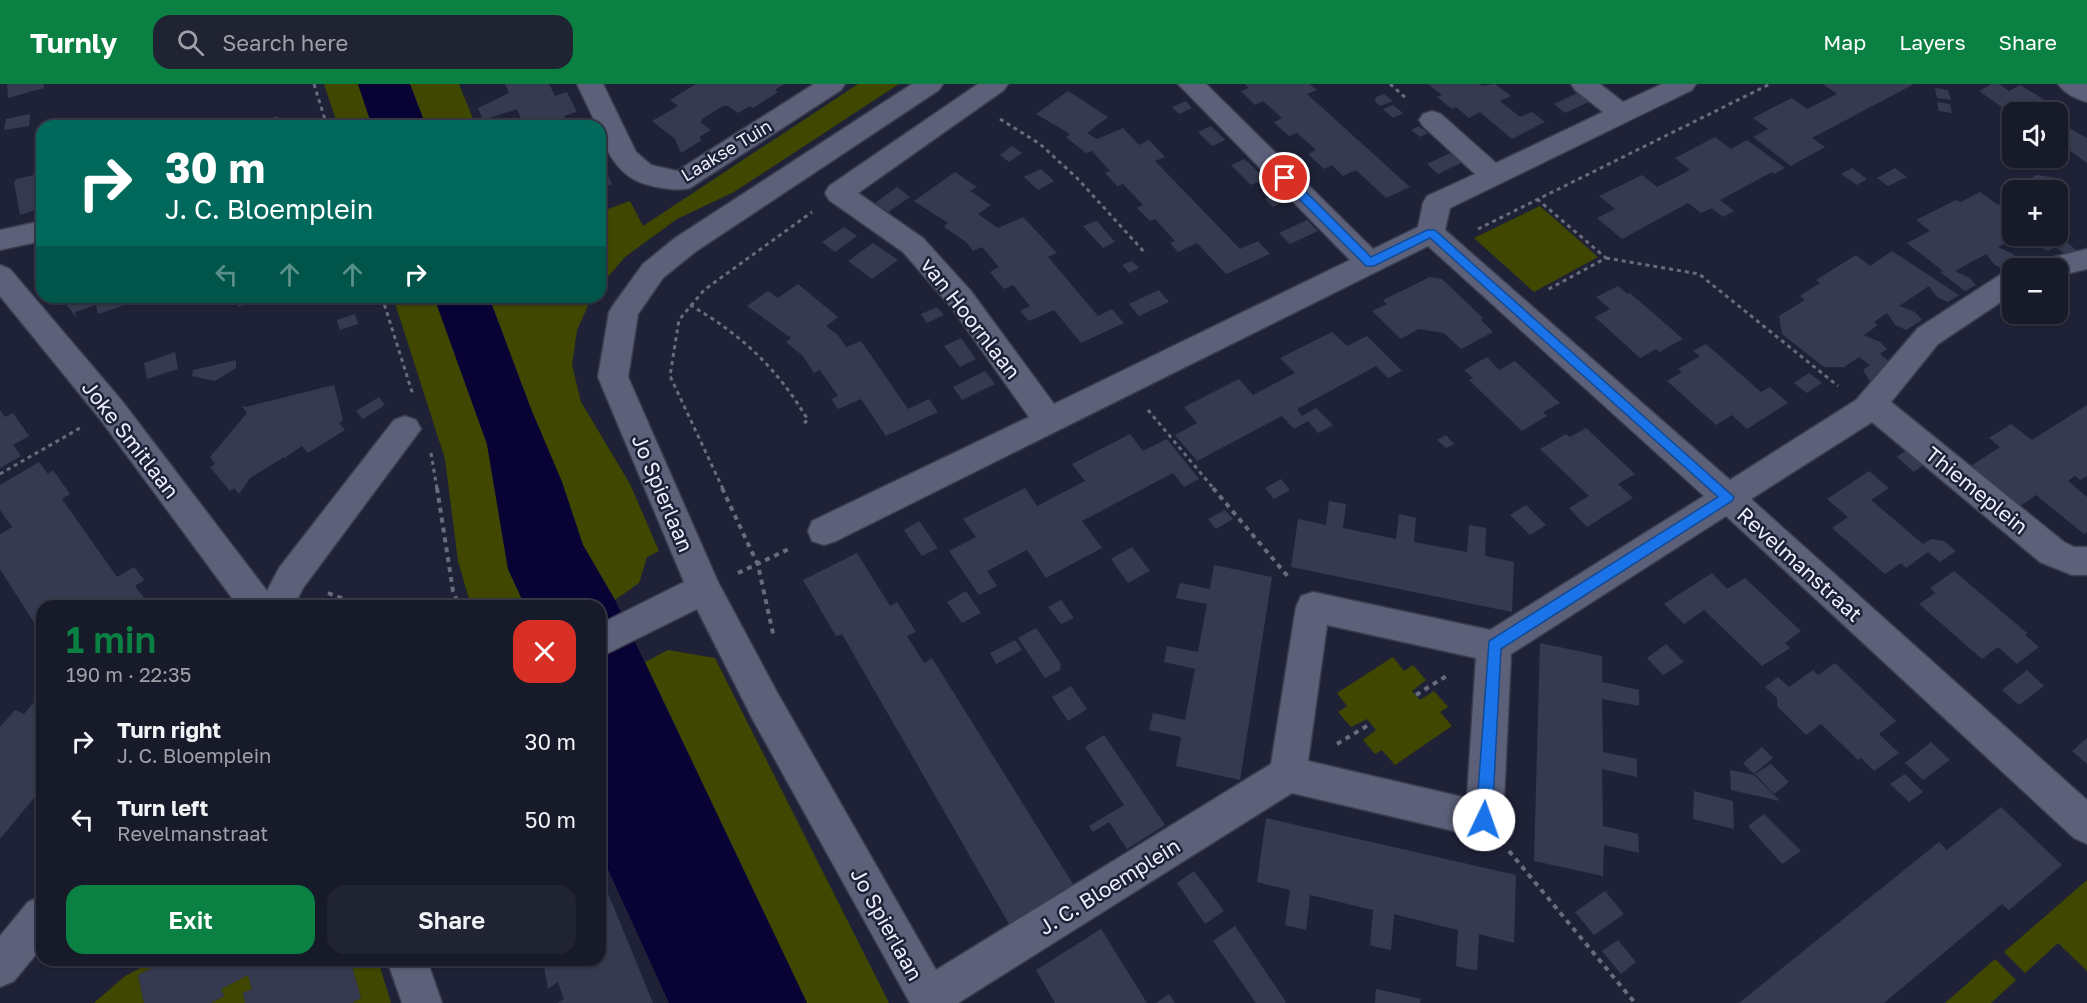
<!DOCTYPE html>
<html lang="en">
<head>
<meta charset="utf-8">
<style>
	body { margin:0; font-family:"Golos Text",sans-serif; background:#202331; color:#f1f3f6; height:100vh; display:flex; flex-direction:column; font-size:22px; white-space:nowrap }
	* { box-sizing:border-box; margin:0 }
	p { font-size:20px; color:#9ea1a8 }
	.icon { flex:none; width:33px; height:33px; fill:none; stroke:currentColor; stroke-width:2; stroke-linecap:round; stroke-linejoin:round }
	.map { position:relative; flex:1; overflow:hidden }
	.details { position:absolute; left:36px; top:516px; width:570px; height:366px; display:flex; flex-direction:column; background:#171a29; border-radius:18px; box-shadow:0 2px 4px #0004,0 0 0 2px #363846 }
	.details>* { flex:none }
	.top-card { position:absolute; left:36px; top:36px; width:570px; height:183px; border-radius:18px; box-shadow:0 2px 4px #0004,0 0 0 2px #363846; background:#00695c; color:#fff; overflow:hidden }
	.tools { position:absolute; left:2002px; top:18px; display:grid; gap:12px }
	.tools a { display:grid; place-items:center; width:66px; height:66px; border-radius:12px; background:#171a29; box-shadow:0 2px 4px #0004,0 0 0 2px #363846; font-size:30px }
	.pin { position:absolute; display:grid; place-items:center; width:51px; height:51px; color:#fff; margin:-26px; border:3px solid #fff; border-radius:50%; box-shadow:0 2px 6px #0007 }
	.me { position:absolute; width:66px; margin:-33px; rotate:3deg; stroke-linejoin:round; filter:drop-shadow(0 0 4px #0008) }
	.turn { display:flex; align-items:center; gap:21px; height:126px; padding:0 30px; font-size:27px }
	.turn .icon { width:78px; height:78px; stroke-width:2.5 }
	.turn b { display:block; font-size:42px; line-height:51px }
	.lanes { display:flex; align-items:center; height:57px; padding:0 30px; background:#0003; justify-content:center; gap:30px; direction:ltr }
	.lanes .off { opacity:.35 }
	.round { display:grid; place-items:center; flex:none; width:63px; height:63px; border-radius:18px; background:#202331 }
	.headline { display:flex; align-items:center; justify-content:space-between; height:102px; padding:0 30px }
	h1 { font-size:36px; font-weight:600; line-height:45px; color:#0b8043 }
	.action { display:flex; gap:12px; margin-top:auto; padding:12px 30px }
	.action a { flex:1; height:69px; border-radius:18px; background:#0b8043; color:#fff; font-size:24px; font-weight:600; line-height:69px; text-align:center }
	.action a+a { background:#202331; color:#f1f3f6 }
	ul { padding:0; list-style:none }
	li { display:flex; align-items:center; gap:18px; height:78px; padding:0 30px }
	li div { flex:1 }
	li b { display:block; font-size:22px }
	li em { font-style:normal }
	header { display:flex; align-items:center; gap:36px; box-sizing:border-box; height:84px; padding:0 30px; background:#0b8043; color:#fff }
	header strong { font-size:28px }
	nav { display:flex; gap:33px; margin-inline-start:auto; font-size:21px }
	.search { width:420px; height:54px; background:#202331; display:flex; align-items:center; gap:15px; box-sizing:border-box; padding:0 21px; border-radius:18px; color:#9ea1a8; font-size:22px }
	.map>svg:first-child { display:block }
	.green { fill:#404700 }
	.water { fill:#090335 }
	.building { fill:#363a50 }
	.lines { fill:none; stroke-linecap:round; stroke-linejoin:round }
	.minor-casing { stroke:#3b3d4f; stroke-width:3 }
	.path-far1 { stroke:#696c7f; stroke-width:3; stroke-dasharray:4 4; stroke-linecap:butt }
	.path { stroke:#696c7f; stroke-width:4; stroke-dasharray:5 5; stroke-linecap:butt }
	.minor { fill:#5c6079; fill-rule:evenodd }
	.route { fill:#1a73e8; stroke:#114b97; stroke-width:1.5 }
	.labels { text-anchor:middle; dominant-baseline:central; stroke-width:5; stroke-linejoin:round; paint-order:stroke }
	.far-street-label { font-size:18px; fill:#eceffd; stroke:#1f2237 }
	.street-label { font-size:21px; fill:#eceffd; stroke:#1f2237 }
</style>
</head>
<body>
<header>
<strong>Turnly</strong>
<div class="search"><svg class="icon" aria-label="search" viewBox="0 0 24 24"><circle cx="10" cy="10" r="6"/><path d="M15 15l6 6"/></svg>Search here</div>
<nav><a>Map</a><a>Layers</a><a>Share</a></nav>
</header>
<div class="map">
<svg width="2087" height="919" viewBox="0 0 2087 919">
	<rect width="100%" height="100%" fill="#1f2237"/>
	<g class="green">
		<polygon points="324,0 358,0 372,42 338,42"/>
		<polygon points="410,0 459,0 476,42 426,42"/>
		<polygon points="858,0 899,0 734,108 677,135 625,173 600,202 600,128 630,117 643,142"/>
		<polygon points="1540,122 1598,173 1534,208 1474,154"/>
		<polygon points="393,213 434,213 487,360 508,485 525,522 471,522 458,477 445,375"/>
		<polygon points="489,213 592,213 577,246 572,281 581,318 630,400 659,467 647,473 639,499 615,516 583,461 562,398 531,325"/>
		<polygon points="668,566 715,574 889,919 807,919 645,578"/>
		<polygon points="1393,573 1404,587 1413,581 1426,596 1412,607 1420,616 1434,607 1448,623 1440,628 1452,642 1395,681 1382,666 1375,670 1363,656 1376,646 1367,635 1351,643 1338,628 1347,622 1337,609"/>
		<polygon points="2087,796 2087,887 2058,859 2025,889 2004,868"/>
		<polygon points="1995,875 2016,896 1991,919 1945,919"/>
		<polygon points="156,876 168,876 138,891 144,919 94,919 125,892"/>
		<polygon points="350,876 378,876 391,919 352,919 361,914"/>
		<polygon points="248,891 252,905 243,909 245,919 211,919 224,912 221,905"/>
	</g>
	<g class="water">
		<polygon points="358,0 410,0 426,42 372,42"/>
		<polygon points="434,213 489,213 531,325 562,398 583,461 615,516 807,919 669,919 600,768 600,522 525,522 508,485 487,360"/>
	</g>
	<g class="building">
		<polygon points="7,0 43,0 44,4 8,14"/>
		<polygon points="505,0 549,0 555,12 567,8 577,28 564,32 569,42 524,42 517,25 483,36 478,24 509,9"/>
		<polygon points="696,0 784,0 775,6 778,8 753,24 750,22 738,29 728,22 723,22 702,35 701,39 711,46 699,53 702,56 681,69 675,55 652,37 678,22 670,16"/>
		<polygon points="1245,0 1309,0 1317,6 1307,10 1410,103 1386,114 1356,86 1343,92 1332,81 1324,85 1308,70 1316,66 1297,49 1289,52 1281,45 1274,38 1282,34 1263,17 1255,21 1241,7 1249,4"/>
		<polygon points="1428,0 1479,0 1482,2 1495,0 1511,12 1500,17 1520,33 1532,28 1545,38 1512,55 1480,28 1469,34 1456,23 1452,25 1437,13 1442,11"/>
		<polygon points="1823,0 1914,0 1812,54 1825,63 1791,82 1753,53 1768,45 1753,34 1772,24 1792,14 1807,25 1837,10"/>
		<polygon points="1992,0 1999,0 2009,7 2020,1 2069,31 2058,37 2058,28 2013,28 2013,31 1979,7"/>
		<polygon points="1935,4 1948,6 1951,16 1937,14"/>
		<polygon points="1068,7 1108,33 1087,49 1097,55 1123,44 1139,61 1149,56 1165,73 1155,77 1240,165 1258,157 1270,170 1226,190 1197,159 1178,168 1170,159 1175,157 1155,135 1150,137 1137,124 1143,121 1123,100 1117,102 1105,89 1110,87 1092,67 1086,69 1066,53 1070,50 1036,30"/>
		<polygon points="1577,9 1589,18 1565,29 1554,20"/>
		<polygon points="1384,10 1393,17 1380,22 1375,17 1376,13"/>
		<polygon points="1186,17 1192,24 1179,30 1172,23"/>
		<polygon points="1937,18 1950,20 1952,29 1939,27"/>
		<polygon points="1393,21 1403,29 1393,34 1383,25"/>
		<polygon points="30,30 29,42 4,46 6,35"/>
		<polygon points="278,32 280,42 246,42 246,41"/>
		<polygon points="2058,38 2087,54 2087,79 2058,58"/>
		<polygon points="1211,42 1225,56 1212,62 1198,48"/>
		<polygon points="1419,42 1428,49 1420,53 1411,46"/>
		<polygon points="1715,53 1731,65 1747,56 1785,84 1774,90 1772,88 1720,116 1734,127 1723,133 1712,124 1701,129 1688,119 1622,155 1597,134 1615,125 1599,112 1642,91 1657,103 1690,86 1675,74"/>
		<polygon points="1012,62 1022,69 1009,78 1000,71"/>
		<polygon points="1452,68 1463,78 1438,90 1427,80"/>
		<polygon points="1244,75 1252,82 1265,95 1251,101 1231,81"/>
		<polygon points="600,76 612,100 600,104"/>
		<polygon points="1852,84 1867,95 1857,101 1841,90"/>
		<polygon points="1895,84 1907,93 1888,102 1877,94"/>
		<polygon points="1041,85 1054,97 1038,106 1024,93"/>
		<polygon points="955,88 977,103 970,107 991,121 978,130 998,144 1023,133 1057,169 1048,173 1098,232 1112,225 1124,239 1081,259 1054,226 1029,237 1020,227 1030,222 1013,201 1004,205 997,197 990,188 999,183 982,163 973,167 966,158 944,143 948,139 914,117"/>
		<polygon points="42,89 42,124 20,131 14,98 17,95"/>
		<polygon points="2036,91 2056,94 2062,98 2050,105 2032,94"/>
		<polygon points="897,103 910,113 888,128 875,119"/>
		<polygon points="1279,108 1287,116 1273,123 1265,115"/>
		<polygon points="1980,108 1998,121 2013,113 2013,152 2029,152 2015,159 2011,156 1998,163 2013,170 2020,177 2004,186 1994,180 1986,170 1955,187 1970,194 1976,201 1965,207 1940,188 1943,187 1907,159 1930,147 1916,136 1956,116 1961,118"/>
		<polygon points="2058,120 2069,128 2059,133 2065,137 2058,141"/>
		<polygon points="1307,136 1318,147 1290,160 1279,149"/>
		<polygon points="1096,137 1097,137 1115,158 1103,164 1083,142"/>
		<polygon points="844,143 857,152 835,168 822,158"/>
		<polygon points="2029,152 2053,152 2067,158 2077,167 2066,170 2055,163 2048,167 2038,162"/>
		<polygon points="873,159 898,176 872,195 848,177"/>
		<polygon points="1892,167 1959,211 1948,218 1937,213 1929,202 1899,222 1915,228 1922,236 1906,246 1895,241 1887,229 1874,238 1878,241 1864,251 1880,258 1887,265 1880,270 1890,278 1880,289 1870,297 1863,286 1870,281 1859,273 1844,283 1824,283 1782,250 1779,232 1805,216 1800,212 1820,199 1816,196 1856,171 1870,182"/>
		<polygon points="1132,177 1139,184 1129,189 1122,181"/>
		<polygon points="1430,193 1442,195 1483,234 1481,236 1493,248 1461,265 1444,249 1418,245 1401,255 1372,227 1387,220 1383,216"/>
		<polygon points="798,200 838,233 826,242 838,251 846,263 861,257 908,325 929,315 938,328 886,352 861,315 838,325 831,315 838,312 820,286 814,289 803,272 786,258 791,254 747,222 768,207 778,214"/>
		<polygon points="1618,202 1627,210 1630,209 1683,255 1659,268 1656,265 1640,274 1595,233 1610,225 1596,213"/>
		<polygon points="1159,206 1169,218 1139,232 1129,220"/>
		<polygon points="60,213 139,213 139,216 98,230 96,221 75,228 77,234"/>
		<polygon points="236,213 265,213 238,223"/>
		<polygon points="937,223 944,231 927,239 921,230"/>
		<polygon points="355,230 358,240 340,246 337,236"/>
		<polygon points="1332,248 1347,262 1367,252 1402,287 1388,294 1376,282 1297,325 1302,332 1316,324 1333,341 1318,349 1308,337 1294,345 1282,332 1197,377 1175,351 1197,339 1184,323 1239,295 1253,311 1295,289 1280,274"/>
		<polygon points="961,254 976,275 960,283 944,262"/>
		<polygon points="1706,260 1761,308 1770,303 1788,319 1747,345 1732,331 1716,341 1667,297 1682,288 1678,285 1700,272 1693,267"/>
		<polygon points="175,268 178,285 147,295 144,279"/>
		<polygon points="1487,273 1499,286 1515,277 1560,319 1543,328 1547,332 1522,347 1469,296 1473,294 1464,286"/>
		<polygon points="236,276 236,284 215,297 192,292 193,286"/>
		<polygon points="985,287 995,300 962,316 953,303"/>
		<polygon points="1809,289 1822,299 1807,309 1794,299"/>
		<polygon points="334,301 343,336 339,339 345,346 308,369 302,362 287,372 286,375 284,373 250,394 239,410 234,404 230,407 210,383 215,380 210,373 247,329 242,322 246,323"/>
		<polygon points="379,313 385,321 363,335 356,327"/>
		<polygon points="2087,321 2087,392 2080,396 2075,392 2068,397 2087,413 2087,448 2084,450 2036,411 2020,422 1971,382 2000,363 1989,354 2011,340 2032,356"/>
		<polygon points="0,326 5,333 13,329 29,352 13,361 21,372 0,384"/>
		<polygon points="1586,344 1635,390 1618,400 1633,414 1587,443 1569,424 1589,412 1540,365 1566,350 1570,353"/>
		<polygon points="1130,350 1143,367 1167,355 1199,395 1184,403 1173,389 1082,437 1102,464 1046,494 1027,466 987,487 997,502 979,511 949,467 976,453 963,435 1025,404 1037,422 1085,397 1072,380"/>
		<polygon points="1446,351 1454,360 1446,364 1437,356"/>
		<polygon points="1908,365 1926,379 1914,388 1897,373"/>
		<polygon points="39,378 48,390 53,386 70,410 62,415 117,493 134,483 144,496 135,502 147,518 142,522 42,522 42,543 38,545 0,485 0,450 12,443 0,426 0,401"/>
		<polygon points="1869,387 1889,404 1871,416 1923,460 1931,455 1944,457 1956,467 1940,478 1928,468 1906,484 1901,479 1885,490 1832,444 1848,433 1827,415"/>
		<polygon points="1281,395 1290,406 1274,415 1265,404"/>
		<polygon points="1329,417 1346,420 1343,444 1396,455 1399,430 1416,434 1414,458 1467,468 1469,441 1486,444 1485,472 1514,478 1512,528 1291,483 1298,435 1326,441"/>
		<polygon points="1526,421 1546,441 1530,451 1510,431"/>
		<polygon points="1225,426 1233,435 1216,445 1208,435"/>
		<polygon points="919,437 938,464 922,472 904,446"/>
		<polygon points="1132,463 1150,487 1128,499 1111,475"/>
		<polygon points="857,469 890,522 897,518 916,548 907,552 924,579 932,574 1073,800 1009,840 842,550 836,552 803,496"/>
		<polygon points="1214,481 1272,493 1240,696 1176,682 1181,653 1149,646 1153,629 1185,636 1195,585 1164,578 1167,562 1198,568 1207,520 1176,514 1180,499 1210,505"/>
		<polygon points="1954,487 2027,549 2025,551 2039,563 2017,580 1998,563 1982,575 1919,520 1935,509 1930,504"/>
		<polygon points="1712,489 1727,505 1745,494 1801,547 1785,559 1790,564 1762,582 1704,526 1684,540 1664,520"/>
		<polygon points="966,507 981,529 962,539 947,518"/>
		<polygon points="1061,516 1074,534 1061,540 1048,523"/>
		<polygon points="1036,544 1061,580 1060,586 1045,594 1018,554"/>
		<polygon points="1015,556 1022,566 996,580 990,569"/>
		<polygon points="1540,559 1602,572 1602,598 1639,606 1639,622 1602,615 1603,668 1637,675 1637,693 1602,685 1603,742 1638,750 1639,769 1604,761 1603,792 1534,777"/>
		<polygon points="1666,560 1684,578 1663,591 1647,574"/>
		<polygon points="1835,579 1896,637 1879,650 1899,669 1874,687 1861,674 1858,676 1821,640 1806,651 1777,622 1777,614 1765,603 1778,593 1789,603 1813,586 1818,591"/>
		<polygon points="2027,586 2044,602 2019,621 2002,606"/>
		<polygon points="1071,602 1087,625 1068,637 1052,613"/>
		<polygon points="42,609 42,704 0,755 0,643 15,626 24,630"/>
		<polygon points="1104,651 1165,741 1127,765 1109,738 1093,748 1089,742 1124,721 1085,663"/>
		<polygon points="2087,654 2087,680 2072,667"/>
		<polygon points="1931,658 1950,676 1923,696 1905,679"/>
		<polygon points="1762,663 1773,674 1754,690 1743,679"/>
		<polygon points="1771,680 1789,698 1774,710 1755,690"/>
		<polygon points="1730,686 1754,691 1780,717 1731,706"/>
		<polygon points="1905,690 1923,708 1909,718 1890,700"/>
		<polygon points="1694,707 1733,717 1734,745 1693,735"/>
		<polygon points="2001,723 2062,781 2009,826 2002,820 1884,919 1739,919 1939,758 1947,766"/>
		<polygon points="1764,730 1801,767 1782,780 1748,742"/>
		<polygon points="1266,734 1516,791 1514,859 1479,850 1477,886 1468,885 1456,882 1458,846 1394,830 1391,866 1381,864 1370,861 1373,826 1310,811 1306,846 1285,841 1290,806 1257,798"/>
		<polygon points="1194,787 1224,827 1205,840 1177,799"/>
		<polygon points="600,790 628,858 653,919 557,919 564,915 558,898 548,905 544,882 551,878 550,876 600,876"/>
		<polygon points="1605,807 1624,830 1594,851 1575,828"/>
		<polygon points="1235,842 1286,918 1285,919 1256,919 1213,857"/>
		<polygon points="1101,845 1147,919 1055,919 1036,886"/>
		<polygon points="1618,856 1636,878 1621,890 1602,867"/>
		<polygon points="168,876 350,876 361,914 352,919 245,919 243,909 252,905 248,891 221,905 224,912 211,919 144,919 138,891"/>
		<polygon points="1376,905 1421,915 1420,919 1375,919"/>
		<polygon points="1169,910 1175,919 1156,919"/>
	</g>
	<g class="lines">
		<g class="minor-casing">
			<g id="minor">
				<path d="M577,0h26l33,68 15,13 26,6 137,-87h31l-4,6 -151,98c-14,4 -41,-1 -55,-8 -17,-8 -35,-36 -35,-54h-3z"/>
				<path d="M912,0h31l-4,6 -244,162 -32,26 -25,36 -10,63 90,205 60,112 158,276 335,-206 25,-157 5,-11 12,-4 177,38 214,-134 -276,-250 -592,295 -12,4 -12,-4 -4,-10 4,-10 217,-104 -78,-110 -48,-55 -74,-52 -4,-7 4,-7 149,-102h30l-4,6 -146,103 65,45 48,53 83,113 296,-144 -172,-176h28l167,165 45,-22 5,-24 4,-7 48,-22 -52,-48 -4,-6 4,-6 9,-3 9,3 55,49 107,-51 -28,-22 -4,-6h29l23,18 39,-18h34l-4,6 -242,118 -5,22 285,250 126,-80 62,-72 85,-55 10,-4v25l-75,50 -47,58 173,140 10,5h13v28h-15l-32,-13 -168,-140 -121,77 336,301v44l-13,-6 -348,-322 -215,138 -8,166 -6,13 -13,5 -192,-45 -334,210h-48l-158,-285 -55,-109 -97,48v-33l84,-42 -86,-205 11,-65 5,-8 29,-40 32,-26zM1327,541l149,33 -9,140 -159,-37z"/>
				<path d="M2058,0h29v18c-11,-3 -22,-8 -29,-18z"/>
				<polygon points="42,137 42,157 0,166 0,146"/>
				<polygon points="2087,165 2087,185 2058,192 2058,184 2034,184 2038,177"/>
				<polygon points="0,181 10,185 122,317 267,507 279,484 394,336 405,332 416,336 421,345 303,504 294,522 238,522 100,335 0,212"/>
				<polygon points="42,812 42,863 14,897 0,903 0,852 28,818"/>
				<polygon points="387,876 427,876 442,919 402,919"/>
			</g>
		</g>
		<g class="path-far1">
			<polyline points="314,0 327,42"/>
			<polyline points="1390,0 1407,15"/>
			<polyline points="1000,35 1040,60 1077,94 1146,170"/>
			<polyline points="1537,115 1606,174 1547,206"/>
			<polyline points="1478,145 1770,0"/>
			<polyline points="1606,174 1699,190 1838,302"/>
			<polyline points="382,213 413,311"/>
			<path d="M690,221c52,30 87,63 118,115l-4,3"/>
			<polyline points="1148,326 1214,405"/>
			<polyline points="431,369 437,405"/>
			<polyline points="0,390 80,344"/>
			<polyline points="723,405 670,292 679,236 704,206 812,128"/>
		</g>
		<g class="path">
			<polyline points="437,404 453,507 459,522"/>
			<polyline points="722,404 758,481 774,554"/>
			<polyline points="1213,404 1290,495"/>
			<polyline points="738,489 791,464"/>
			<polyline points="328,509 362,522"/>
			<polyline points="1416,611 1448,591"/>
			<polyline points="1337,660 1370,640"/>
			<polyline points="1509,767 1635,919"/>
		</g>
		<use href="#minor" class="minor"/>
	</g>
	<polygon class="route" points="1285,90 1289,91 1371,173 1427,146 1435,146 1734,413 1732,417 1501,565 1492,736 1489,741 1484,744 1478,741 1476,736 1489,557 1718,413 1430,154 1374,182 1366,182 1281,97 1281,91"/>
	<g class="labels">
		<g class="far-street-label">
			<text transform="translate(726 66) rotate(-31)">Laakse Tuin</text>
		</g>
		<g class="street-label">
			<text transform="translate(971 234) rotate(52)">van Hoornlaan</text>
			<text transform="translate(131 355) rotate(52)">Joke Smitlaan</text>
			<text transform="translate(1977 406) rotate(39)">Thiemeplein</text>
			<text transform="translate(663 409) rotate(67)">Jo Spierlaan</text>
			<text transform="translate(1800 480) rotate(42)">Revelmanstraat</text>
			<text transform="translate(1109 802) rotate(-32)">J. C. Bloemplein</text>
			<text transform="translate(887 840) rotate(61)">Jo Spierlaan</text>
		</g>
	</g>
</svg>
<div class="tools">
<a><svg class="icon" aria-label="sound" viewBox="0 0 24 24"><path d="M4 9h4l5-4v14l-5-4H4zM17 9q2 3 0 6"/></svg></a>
<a>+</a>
<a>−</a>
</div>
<div class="pin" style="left:1285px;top:94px;background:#d93025"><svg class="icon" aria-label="arrive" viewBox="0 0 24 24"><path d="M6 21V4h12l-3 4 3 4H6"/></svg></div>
<svg class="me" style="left:1484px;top:736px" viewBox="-20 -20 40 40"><circle r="19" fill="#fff"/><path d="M0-13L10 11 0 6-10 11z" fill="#1a73e8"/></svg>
<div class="top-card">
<div class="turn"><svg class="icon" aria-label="right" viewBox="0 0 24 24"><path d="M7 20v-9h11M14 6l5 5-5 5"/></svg><div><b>30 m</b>J. C. Bloemplein</div></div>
<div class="lanes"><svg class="icon off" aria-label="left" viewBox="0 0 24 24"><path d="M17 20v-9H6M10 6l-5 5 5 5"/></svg><svg class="icon off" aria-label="ahead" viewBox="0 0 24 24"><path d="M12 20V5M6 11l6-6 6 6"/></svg><svg class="icon off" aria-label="ahead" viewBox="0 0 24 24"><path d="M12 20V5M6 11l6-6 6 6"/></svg><svg class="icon" aria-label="right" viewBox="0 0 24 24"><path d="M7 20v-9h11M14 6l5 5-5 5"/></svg></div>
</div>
<section class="details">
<div class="headline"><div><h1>1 min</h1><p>190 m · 22:35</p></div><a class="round" style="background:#d93025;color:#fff"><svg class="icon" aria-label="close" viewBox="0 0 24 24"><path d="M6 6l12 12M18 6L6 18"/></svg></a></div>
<ul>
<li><svg class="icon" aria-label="right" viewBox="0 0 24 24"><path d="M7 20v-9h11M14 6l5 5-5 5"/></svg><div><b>Turn right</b><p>J. C. Bloemplein</p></div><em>30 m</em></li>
<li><svg class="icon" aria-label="left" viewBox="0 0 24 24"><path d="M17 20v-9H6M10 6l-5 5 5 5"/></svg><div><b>Turn left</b><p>Revelmanstraat</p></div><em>50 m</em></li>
</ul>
<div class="action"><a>Exit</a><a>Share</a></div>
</section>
</div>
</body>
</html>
